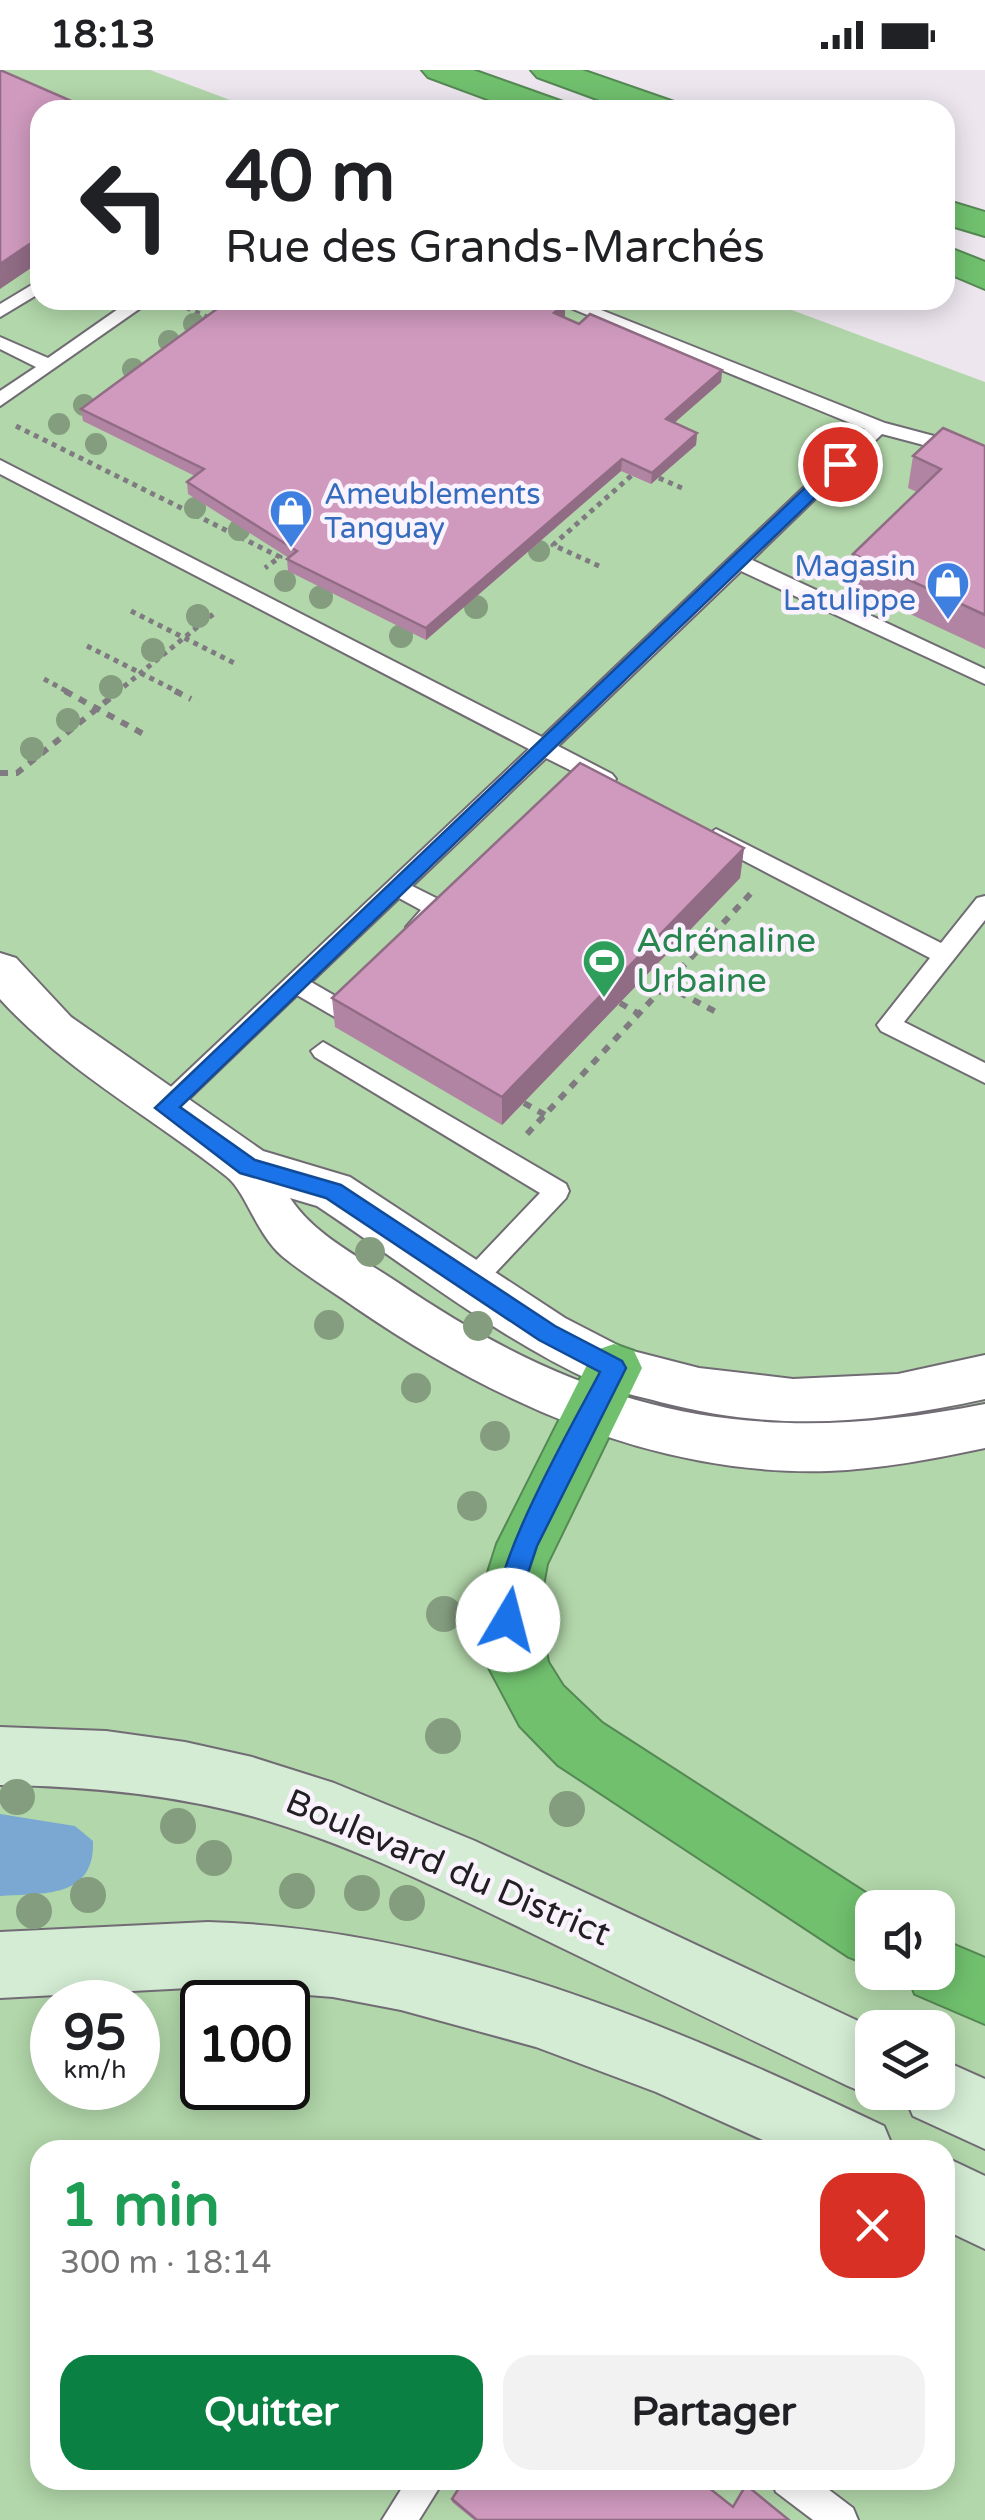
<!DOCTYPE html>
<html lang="fr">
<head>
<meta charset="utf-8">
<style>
	body { margin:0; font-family:"Varela Round",sans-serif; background:#f2f2f2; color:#202124; height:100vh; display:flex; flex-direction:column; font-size:38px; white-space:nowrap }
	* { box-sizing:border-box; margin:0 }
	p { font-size:32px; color:#757577 }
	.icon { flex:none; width:55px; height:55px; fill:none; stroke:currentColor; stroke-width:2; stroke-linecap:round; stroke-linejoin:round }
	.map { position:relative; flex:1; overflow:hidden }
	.drawer { position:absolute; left:30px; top:2070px; width:925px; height:350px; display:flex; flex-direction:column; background:#fff; border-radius:30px; box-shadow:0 5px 25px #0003 }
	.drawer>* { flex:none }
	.banner { position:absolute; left:30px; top:30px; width:925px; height:210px; border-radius:30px; box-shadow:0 5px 25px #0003; background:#fff; color:#202124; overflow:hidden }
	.tools { position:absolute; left:855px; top:1820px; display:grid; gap:20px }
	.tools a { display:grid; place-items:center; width:100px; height:100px; border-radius:20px; background:#fff; box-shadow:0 5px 25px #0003; font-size:50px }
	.speed { position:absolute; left:30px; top:1910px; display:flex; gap:20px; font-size:50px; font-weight:700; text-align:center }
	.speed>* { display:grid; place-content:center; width:130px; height:130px; border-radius:50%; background:#fff; box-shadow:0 5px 25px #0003; line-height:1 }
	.speed small { font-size:25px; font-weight:400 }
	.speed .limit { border:5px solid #111; border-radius:15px; background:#fff; color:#111 }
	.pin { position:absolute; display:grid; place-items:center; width:85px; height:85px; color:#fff; margin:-42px; border:5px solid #fff; border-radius:50%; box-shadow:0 2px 10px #0007 }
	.me { position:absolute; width:110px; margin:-55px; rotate:8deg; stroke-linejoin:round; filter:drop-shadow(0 0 8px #0008) }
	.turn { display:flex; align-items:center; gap:35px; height:210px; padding:0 30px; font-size:45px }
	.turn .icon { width:130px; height:130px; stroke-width:2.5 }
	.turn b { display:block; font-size:70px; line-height:85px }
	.round { display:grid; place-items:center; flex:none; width:105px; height:105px; border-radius:30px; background:#f2f2f2 }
	.summary { display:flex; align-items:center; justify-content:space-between; height:170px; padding:0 30px }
	h1 { font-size:60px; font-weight:800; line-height:75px; color:#1e9e55 }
	.button { display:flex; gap:20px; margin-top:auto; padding:20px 30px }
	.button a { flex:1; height:115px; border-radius:30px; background:#0b8043; color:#fff; font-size:40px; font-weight:800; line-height:115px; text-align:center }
	.button a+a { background:#f2f2f2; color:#202124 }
	.status { display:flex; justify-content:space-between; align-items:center; height:70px; padding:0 50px; background:#fff; direction:ltr }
	.status svg { height:28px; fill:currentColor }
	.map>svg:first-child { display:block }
	.green { fill:#b2d7aa; fill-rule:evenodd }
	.water { fill:#7ba8d3 }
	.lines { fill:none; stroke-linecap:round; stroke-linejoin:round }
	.lane-casing { stroke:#716c74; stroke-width:4 }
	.street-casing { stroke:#716c74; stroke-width:4 }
	.secondary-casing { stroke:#716c74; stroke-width:4 }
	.highway-casing { stroke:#558854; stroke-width:4 }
	.path-far1 { stroke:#7f7b81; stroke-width:5; stroke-dasharray:5 5; stroke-linecap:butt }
	.path { stroke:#7f7b81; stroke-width:6; stroke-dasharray:8 8; stroke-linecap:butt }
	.lane { fill:#fff; fill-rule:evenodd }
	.street { fill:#fff; fill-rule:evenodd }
	.secondary { fill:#d4ecd4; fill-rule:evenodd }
	.highway { fill:#70c06e; fill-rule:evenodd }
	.tree { fill:#849d7f }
	.wall { fill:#b284a3 }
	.shaded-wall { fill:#916c85 }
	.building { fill:#cf9abe; stroke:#916c85; stroke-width:2.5 }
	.route { fill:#1a73e8; stroke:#114b97; stroke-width:2.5 }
	.labels { text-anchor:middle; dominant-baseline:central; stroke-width:9; stroke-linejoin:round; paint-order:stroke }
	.far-shop-label { font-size:30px; fill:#366cbe; stroke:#faf3fd; text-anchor:start }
	.leisure-label { font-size:35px; fill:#27864d; stroke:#faf3fd; text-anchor:start }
	.street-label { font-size:35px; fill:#222023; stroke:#faf3fd }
</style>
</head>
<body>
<div class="status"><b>18:13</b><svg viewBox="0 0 49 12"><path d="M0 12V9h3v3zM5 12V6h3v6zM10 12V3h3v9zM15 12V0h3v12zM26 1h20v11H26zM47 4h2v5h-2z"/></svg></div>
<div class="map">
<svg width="985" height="2450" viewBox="0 0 985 2450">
	<rect width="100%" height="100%" fill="#ede6ef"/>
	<path class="green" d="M0,0h150l107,40h-217v190h725l220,82v2138h-985zM872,1838h66v64h-66zM52,1932h86v86h-86zM202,1932h86v86h-86zM872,1958h66v64h-66zM40,2080h905v330h-905z"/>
	<path class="water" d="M0,1744l75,12 18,15c2,58 -50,52 -93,55z"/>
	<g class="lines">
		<g class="lane-casing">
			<g id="lane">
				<polygon points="40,210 40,223 0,247 0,234"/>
				<polygon points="131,230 152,230 0,336 0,321 36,297 0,279 0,267 48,288"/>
				<polygon points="551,230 576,230 885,353 934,366 985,387 985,400 920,374 882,364 752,490 985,599 985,614 741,501 558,676 612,704 616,709 612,714 598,714 546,688 412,816 444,832 447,838 425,863 409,863 406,857 421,840 399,828 311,912 356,938 359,944 356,950 340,950 297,925 173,1044 157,1044 153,1037 157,1030 529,679 0,404 0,390 542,667 865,359"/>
				<polygon points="716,759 941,873 977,828 985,826 985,850 904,952 985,993 985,1013 881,961 877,955 930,888 708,772 705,767"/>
				<polygon points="323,972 566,1114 569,1121 566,1128 479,1220 470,1223 461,1220 458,1213 461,1206 540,1123 315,987 311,981"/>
				<polygon points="407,2410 444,2410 419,2450 382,2450"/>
				<polygon points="771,2410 816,2410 853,2438 858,2450 813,2450 776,2422"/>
			</g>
		</g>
		<g class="street-casing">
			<path id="street" d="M0,883l16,5 55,59 192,134 87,26 215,141 60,31 74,19 94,11 105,-5 87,-19v44c-115,25 -209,33 -325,3 -21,-6 -45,-10 -66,-20 -98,-45 -187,-116 -277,-176l-27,-8c25,38 70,59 107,84 195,133 356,168 588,122v44c-52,11 -104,21 -157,23 -172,5 -333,-68 -472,-163 -24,-17 -51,-33 -74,-52 -27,-24 -36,-65 -56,-80 -76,-60 -160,-105 -226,-177z"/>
		</g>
		<g class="secondary-casing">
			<g id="secondary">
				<path d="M0,1657l106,4 79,11 67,15 82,26 141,58 398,187 -1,64h8l-8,4 -24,-10c-107,-51 -214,-103 -321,-155 -89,-43 -177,-87 -272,-114 -83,-23 -169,-31 -255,-32z"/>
				<path d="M208,1852c241,7 461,102 676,204l10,24h-109l-129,-58 -120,-45 -135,-37 -68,-13 -125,-10 -208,11v-66z"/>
				<polygon points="938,1988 985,2009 985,2079 913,2046 903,2022 938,2022"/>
				<polygon points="945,2087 985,2106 985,2179 945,2160"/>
			</g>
		</g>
		<g class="highway-casing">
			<g id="highway">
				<polygon points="422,0 473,0 563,32 568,40 517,40 428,7"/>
				<polygon points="531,0 582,0 674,32 679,40 627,40 537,7"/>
				<polygon points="945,130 985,142 985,166 945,154"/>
				<polygon points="945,176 985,192 985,219 945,202"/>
				<polygon points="614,1274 634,1281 642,1298 547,1494 542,1521 540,1547 548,1592 563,1616 602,1653 889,1838 872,1838 872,1896 849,1887 558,1695 520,1656 487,1594 480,1547 482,1521 497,1474 594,1281"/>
				<polygon points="938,1868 985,1888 985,1954 915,1924 906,1902 938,1902"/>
			</g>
		</g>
		<g class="path-far1">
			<polyline points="177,233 211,249"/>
			<polyline points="16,356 280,487 265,498"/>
			<polyline points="659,408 684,419"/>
			<polyline points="599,496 553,475 632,405"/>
			<polyline points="131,541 234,593"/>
			<polyline points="87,576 180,623"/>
			<polyline points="44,609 70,623"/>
			<polyline points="116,623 217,541"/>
		</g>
		<g class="path">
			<polyline points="65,621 147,666"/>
			<polyline points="175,621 191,629"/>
			<polyline points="0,703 17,703 119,621"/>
			<polyline points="665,915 718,943"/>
			<polyline points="620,933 639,944"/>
			<polyline points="524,1033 545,1045"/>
			<polyline points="527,1064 753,821"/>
		</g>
		<use href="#lane" class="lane"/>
		<use href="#street" class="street"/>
		<use href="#secondary" class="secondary"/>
		<use href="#highway" class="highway"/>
	</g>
	<g class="tree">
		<circle cx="194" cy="254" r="11"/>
		<circle cx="169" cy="271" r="11"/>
		<circle cx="133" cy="299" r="11"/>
		<circle cx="84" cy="335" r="11"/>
		<circle cx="59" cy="354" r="11"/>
		<circle cx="96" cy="374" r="11"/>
		<circle cx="195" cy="438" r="11"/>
		<circle cx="239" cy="460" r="11"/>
		<circle cx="539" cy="481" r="11"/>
		<circle cx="285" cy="511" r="11"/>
		<circle cx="321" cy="527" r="12"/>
		<circle cx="476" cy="537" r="12"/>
		<circle cx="198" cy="546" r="12"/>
		<circle cx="401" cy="566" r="12"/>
		<circle cx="153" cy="580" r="12"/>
		<circle cx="111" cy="617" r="12"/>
		<circle cx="68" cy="650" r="12"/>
		<circle cx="32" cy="679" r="12"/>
		<circle cx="370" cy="1182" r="15"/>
		<circle cx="329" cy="1255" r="15"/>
		<circle cx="478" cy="1256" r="15"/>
		<circle cx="416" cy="1318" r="15"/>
		<circle cx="495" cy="1366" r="15"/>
		<circle cx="472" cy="1436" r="15"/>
		<circle cx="444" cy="1544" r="18"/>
		<circle cx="443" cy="1666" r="18"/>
		<circle cx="17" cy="1727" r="18"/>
		<circle cx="567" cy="1739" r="18"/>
		<circle cx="178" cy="1756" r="18"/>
		<circle cx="214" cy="1788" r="18"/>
		<circle cx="297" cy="1821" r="18"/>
		<circle cx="362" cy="1823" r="18"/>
		<circle cx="88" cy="1825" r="18"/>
		<circle cx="407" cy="1833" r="18"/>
		<circle cx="34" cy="1841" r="18"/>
	</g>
	<g class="wall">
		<polygon points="565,246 563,247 579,254 722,300 721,312 674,353 697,363 696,375 651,414 621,401 426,570 288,501 287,489 289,488 188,424 187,412 195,406 83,351 81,339"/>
		<polygon points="985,376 985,579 848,515 853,484 917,422 908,418 913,386"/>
		<polygon points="744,778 740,808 502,1055 335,957 332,928"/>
		<polygon points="452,2429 732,2437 789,2450 474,2450 452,2432"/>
	</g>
	<g class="shaded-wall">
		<polygon points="40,167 40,192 0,219 0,194"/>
		<polygon points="565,234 565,246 553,255 554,243"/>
		<polygon points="722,300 721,312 665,361 666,349"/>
		<polygon points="697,363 696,375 651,414 652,403"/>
		<polygon points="622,389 621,401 426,570 426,558"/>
		<polygon points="744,778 740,808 502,1055 502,1027"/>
	</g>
	<g class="building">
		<polygon points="0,0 92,40 40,40 40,167 0,194"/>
		<polygon points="229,230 556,230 565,234 554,243 579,254 590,244 722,300 666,349 697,363 652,403 622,389 426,558 287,489 297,481 187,412 204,399 81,339"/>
		<polygon points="943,358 985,376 985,545 853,484 941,399 913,386"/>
		<polygon points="580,693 744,778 502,1027 332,928"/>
		<polygon points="464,2410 699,2410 733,2437 746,2415 789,2450 477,2450 452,2429"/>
	</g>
	<path class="route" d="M840,388l9,6 -2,3 -667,640 75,53 86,25 214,141 67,35 4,7 -89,178 -16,48 -4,34 -9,3 -9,-3c-20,-45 77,-209 101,-256l-61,-32 -213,-142 -86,-25 -85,-65 679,-648z"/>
	<defs>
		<g id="shop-pin" transform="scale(2.25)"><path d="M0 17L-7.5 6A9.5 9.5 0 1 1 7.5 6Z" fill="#3f7fe0" stroke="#faf3fd"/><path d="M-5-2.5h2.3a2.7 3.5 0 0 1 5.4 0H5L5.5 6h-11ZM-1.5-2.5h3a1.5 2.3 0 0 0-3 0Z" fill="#fff"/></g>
		<g id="stadium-pin" transform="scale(2.25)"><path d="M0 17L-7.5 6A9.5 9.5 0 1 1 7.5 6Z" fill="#2e9e5b" stroke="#faf3fd"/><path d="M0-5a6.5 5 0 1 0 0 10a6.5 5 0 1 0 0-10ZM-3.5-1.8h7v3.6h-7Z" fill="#fff"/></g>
	</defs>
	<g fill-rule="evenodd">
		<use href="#shop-pin" x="291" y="441"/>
		<use href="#shop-pin" x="948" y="513"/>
		<use href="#stadium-pin" x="604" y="891"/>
	</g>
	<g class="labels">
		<g class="far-shop-label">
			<text x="324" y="424">Ameublements<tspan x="324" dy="34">Tanguay</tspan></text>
			<text x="916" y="496" text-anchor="end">Magasin<tspan x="916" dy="34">Latulippe</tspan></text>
		</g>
		<g class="leisure-label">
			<text x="636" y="871">Adrénaline<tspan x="636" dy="40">Urbaine</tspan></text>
		</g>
		<g class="street-label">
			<text transform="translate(448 1798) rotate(23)">Boulevard du District</text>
		</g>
	</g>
</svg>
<div class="tools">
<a><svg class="icon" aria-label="sound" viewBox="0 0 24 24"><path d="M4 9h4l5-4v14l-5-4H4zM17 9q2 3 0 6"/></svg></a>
<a><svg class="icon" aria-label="layers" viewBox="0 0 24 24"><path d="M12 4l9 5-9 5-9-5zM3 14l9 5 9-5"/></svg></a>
</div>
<div class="speed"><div>95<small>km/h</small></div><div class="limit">100</div></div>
<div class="pin" style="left:840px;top:394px;background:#d93025"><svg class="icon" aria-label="arrive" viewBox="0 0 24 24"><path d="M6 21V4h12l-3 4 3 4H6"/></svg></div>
<svg class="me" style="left:508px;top:1550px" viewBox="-20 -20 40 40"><circle r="19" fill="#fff"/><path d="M0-13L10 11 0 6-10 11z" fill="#1a73e8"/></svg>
<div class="banner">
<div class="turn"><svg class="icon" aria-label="left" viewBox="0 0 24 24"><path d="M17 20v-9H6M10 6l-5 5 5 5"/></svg><div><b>40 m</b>Rue des Grands-Marchés</div></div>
</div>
<section class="drawer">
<div class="summary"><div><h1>1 min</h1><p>300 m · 18:14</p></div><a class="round" style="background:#d93025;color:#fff"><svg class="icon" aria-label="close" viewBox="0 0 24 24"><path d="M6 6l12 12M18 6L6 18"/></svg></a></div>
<div class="button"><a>Quitter</a><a>Partager</a></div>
</section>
</div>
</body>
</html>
